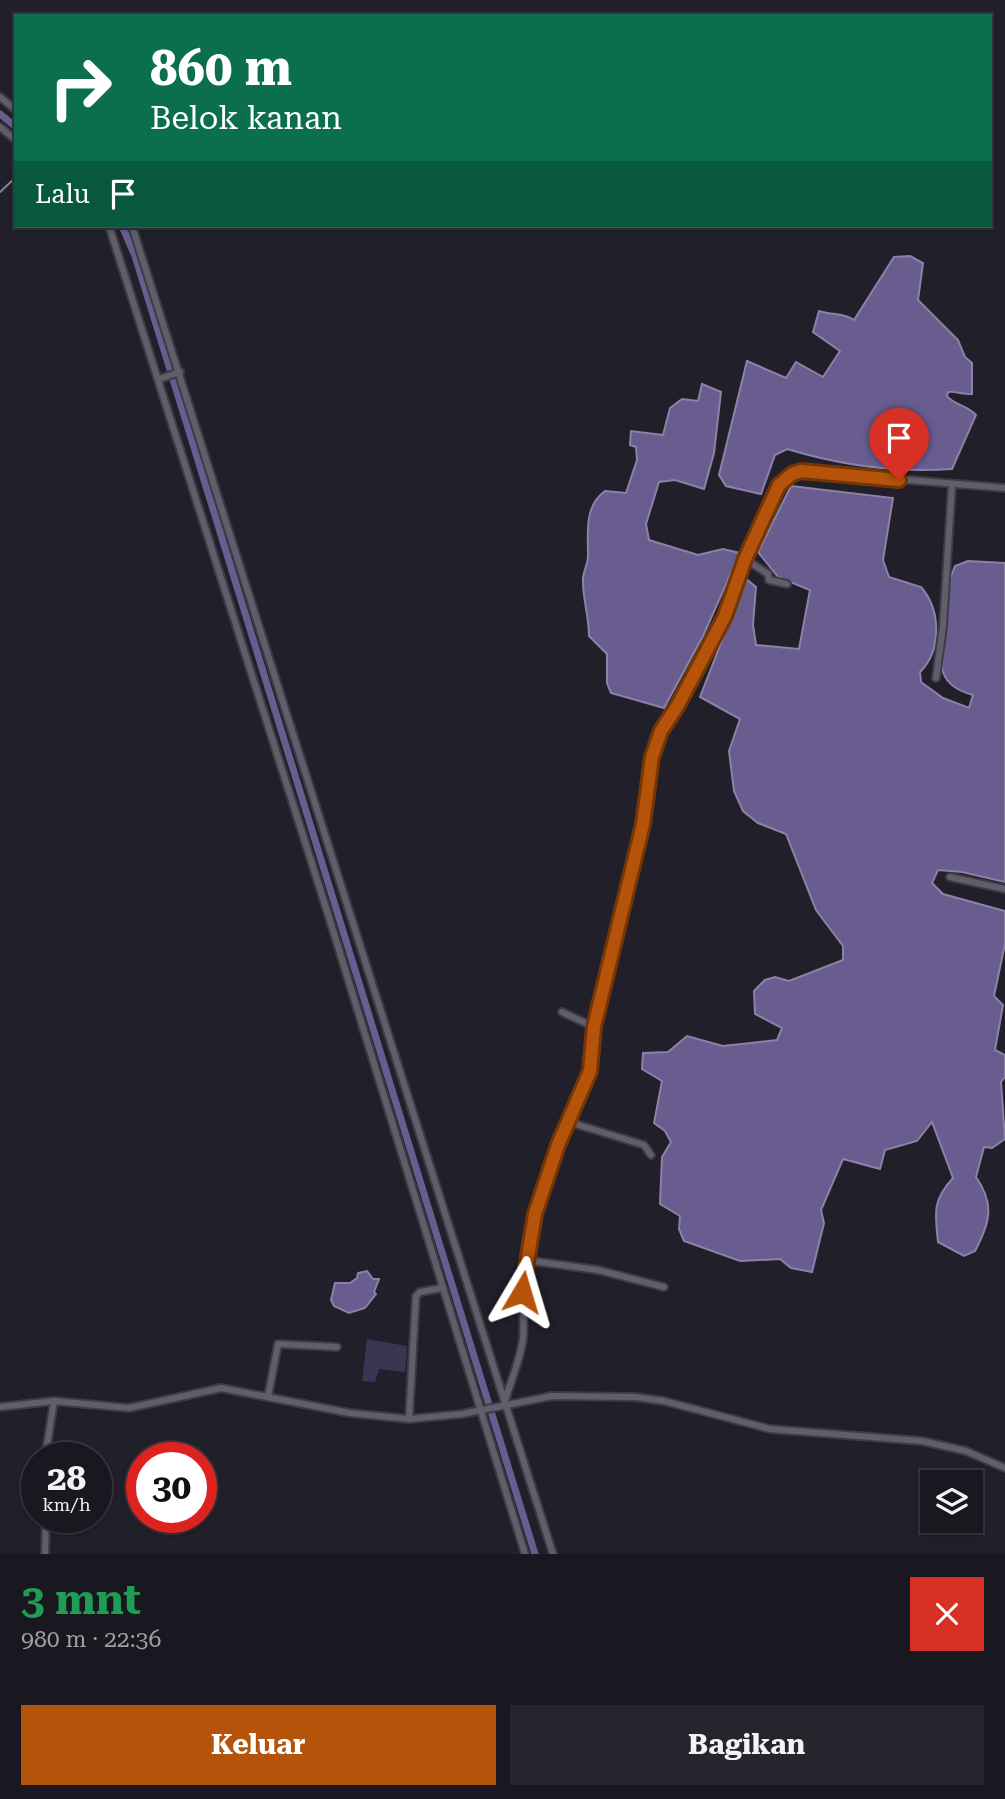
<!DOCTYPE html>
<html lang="id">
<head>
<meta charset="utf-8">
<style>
	body { margin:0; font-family:"Roboto Serif",serif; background:#26242d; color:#f1f3f6; height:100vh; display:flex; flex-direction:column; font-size:26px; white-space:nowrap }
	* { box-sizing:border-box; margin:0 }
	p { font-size:23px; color:#9f9fa5 }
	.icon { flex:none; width:38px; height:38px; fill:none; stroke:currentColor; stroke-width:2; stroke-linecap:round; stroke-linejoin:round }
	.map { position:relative; height:1554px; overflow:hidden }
	.drawer { display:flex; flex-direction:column; background:#191720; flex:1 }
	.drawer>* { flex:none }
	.banner { position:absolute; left:14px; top:14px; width:978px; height:214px; border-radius:0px; box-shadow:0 2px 5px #0004,0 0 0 2px #37363e; background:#0b6e4f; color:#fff; overflow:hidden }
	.fabs { position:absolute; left:920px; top:1470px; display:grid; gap:14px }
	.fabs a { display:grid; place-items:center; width:63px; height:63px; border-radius:0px; background:#191720; box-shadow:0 2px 5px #0004,0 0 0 2px #37363e; font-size:35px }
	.speed { position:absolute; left:21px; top:1442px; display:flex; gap:14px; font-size:35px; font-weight:700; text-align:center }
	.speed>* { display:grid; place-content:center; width:91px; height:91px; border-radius:50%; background:#191720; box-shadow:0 2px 5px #0004,0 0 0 2px #37363e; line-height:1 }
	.speed small { font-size:18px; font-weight:400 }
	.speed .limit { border:10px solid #d22; background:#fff; color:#111 }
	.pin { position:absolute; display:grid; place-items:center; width:60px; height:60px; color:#fff; margin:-72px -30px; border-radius:50% 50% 50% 0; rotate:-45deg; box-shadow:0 0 7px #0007 }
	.pin .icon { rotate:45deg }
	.me { position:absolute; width:77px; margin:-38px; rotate:7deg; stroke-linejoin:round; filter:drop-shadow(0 0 5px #0008) }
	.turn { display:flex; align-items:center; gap:24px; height:147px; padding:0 21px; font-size:32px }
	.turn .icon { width:91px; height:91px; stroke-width:2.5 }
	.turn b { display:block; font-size:49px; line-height:60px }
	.then { display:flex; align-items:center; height:66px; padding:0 21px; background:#0003; gap:14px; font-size:26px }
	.round { display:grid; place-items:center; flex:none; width:74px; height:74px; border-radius:0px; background:#26242d }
	.overview { display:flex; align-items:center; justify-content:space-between; height:119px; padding:0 21px }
	h1 { font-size:42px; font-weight:700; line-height:52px; color:#1e9e55 }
	.button { display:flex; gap:14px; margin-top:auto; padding:14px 21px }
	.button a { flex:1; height:80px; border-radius:0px; background:#b45309; color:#fff; font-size:28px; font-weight:700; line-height:80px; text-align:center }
	.button a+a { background:#26242d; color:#f1f3f6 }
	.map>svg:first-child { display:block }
	.green { fill:#3c3453 }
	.water { fill:#695c8f; stroke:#8c82a8; stroke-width:2 }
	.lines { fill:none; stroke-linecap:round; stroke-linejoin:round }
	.stream { stroke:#8c82a8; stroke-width:2 }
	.canal { stroke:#695c8f; stroke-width:7 }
	.street-casing { stroke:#3d3c44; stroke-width:10 }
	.street { stroke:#615e6b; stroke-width:6 }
	.route-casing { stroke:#753606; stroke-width:18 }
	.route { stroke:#b45309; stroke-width:12 }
</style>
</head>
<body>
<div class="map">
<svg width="1005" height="1554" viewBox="0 0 1005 1554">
	<rect width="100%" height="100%" fill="#211f2a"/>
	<polygon class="green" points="367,1339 407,1346 405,1372 379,1369 375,1382 362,1381"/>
	<g class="water">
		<path d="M910,256l13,7 -5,37 40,40 7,17 7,6v31c-9,1 -15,-3 -24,-2l-1,4c7,9 20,9 29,19l-24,54c-55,4 -112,-4 -165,-20l-12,6 -14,39 -35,-8 -7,-11 28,-114 39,17 10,-16 27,15 17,-26 -27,-19 6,-21c12,4 25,2 35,9l40,-63z"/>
		<path d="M702,384l19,8 -7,61 -10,36 -29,-9 -16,2 -13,42 3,16 49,15 25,-6 17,4 -37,83 -39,72 -53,-15 -4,-10v-29l-18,-18c0,-19 -6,-37 -6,-54 -1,-9 5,-17 5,-26 0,-23 -4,-50 17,-65l21,2 11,-33 -1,-13 -6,-2 1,-14 32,4 7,-27 12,-9 16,2z"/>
		<path d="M791,486l102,12 -10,62 6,17 32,10c20,23 21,63 -1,85l1,10 22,16 26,10 4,-13c-15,-4 -29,-11 -31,-28l8,-88 5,-13 13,-5 37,2v319l-43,-10 -24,-2 -6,13 11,11 62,17v33l-11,52 9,9 -8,45 10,5v22l-4,5 4,57 -13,9 -8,-1 -8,30c19,27 14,46 -1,74l-11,5 -26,-14c-3,-29 -6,-41 15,-64l-21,-56 -15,19 -32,9 -5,19 -37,-10 -22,51 3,13 -12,49 -21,-4 -11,-9 -40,2 -56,-20 -5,-12 1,-13 -20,-12 2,-47 9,-15 -6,-11 -11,-8 8,-42 -20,-12 1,-16 25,-1 19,-16 36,10 54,-6 5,-12 -27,-14 -1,-23 11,-11 10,-3 14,4 54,-21v-14l-27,-36 -30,-76 -28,-11 -15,-12 -9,-20 -5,-40 11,-32 -40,-22 46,-118 10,8 -3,38 3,20 43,4 11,-59 -32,-13 -20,-25z"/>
		<polygon points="367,1271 373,1279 379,1279 374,1292 376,1294 365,1308 349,1313 334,1306 331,1300 335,1283 350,1283 357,1278 358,1273"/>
	</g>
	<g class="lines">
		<polyline class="stream" points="0,192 16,177"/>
		<g class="canal">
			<polyline points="0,114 16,127"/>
			<polyline points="122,226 135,256 535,1554"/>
		</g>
		<g class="street-casing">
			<g id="street">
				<polyline points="0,97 16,110"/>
				<polyline points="0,127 16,140"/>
				<polyline points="109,226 328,914 525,1554"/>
				<polyline points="132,226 553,1554"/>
				<polyline points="159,379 180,372"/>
				<polyline points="745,559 768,574 769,580 787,584"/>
				<polyline points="936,678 943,626 952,485"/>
				<polyline points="950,877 1005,889"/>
				<polyline points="562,1012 594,1027"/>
				<polyline points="569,1122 590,1071 599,1001 644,824 652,757 661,731 716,634 745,559 779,486 792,474 801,471 1005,488"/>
				<polyline points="525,1260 598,1270 664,1287"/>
				<polyline points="268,1397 278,1344 337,1347"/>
				<path d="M505,1401c6,-21 15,-40 18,-62 2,-20 -2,-42 0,-64 6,-47 22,-111 46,-153l75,23 7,10"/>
				<polyline points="0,1407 54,1401 129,1408 221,1388 350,1413 409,1419 462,1414 552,1396 635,1397 664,1401 770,1429 922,1441 966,1451 1005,1468"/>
				<polyline points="409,1419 416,1296 420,1292 442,1288"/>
				<polyline points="45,1458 54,1401"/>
				<polyline points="45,1554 46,1517"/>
			</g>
		</g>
		<use href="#street" class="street"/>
	</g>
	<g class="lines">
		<g class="route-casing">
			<polyline id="route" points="522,1292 535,1214 558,1145 590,1071 594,1027 643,824 652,757 661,731 678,705 725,616 745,559 779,485 792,474 801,471 899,480"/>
		</g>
		<use href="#route" class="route"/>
	</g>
</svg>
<div class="fabs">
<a><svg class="icon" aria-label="layers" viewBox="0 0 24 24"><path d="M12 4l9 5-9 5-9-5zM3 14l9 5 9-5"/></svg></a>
</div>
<div class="speed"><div>28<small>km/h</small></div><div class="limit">30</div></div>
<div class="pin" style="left:899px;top:480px;background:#d93025"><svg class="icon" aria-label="arrive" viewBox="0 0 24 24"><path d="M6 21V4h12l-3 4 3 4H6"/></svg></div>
<svg class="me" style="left:522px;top:1292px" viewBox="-20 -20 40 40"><path d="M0-17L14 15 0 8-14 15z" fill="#b45309" stroke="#fff" stroke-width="4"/></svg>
<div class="banner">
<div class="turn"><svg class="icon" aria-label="right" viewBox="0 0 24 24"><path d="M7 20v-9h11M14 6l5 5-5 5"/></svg><div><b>860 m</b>Belok kanan</div></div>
<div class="then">Lalu<svg class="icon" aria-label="arrive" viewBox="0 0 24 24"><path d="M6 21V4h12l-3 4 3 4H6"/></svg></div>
</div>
</div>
<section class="drawer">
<div class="overview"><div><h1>3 mnt</h1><p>980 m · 22:36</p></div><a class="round" style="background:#d93025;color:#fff"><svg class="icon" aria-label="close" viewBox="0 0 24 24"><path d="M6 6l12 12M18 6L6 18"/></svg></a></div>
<div class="button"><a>Keluar</a><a>Bagikan</a></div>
</section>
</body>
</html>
